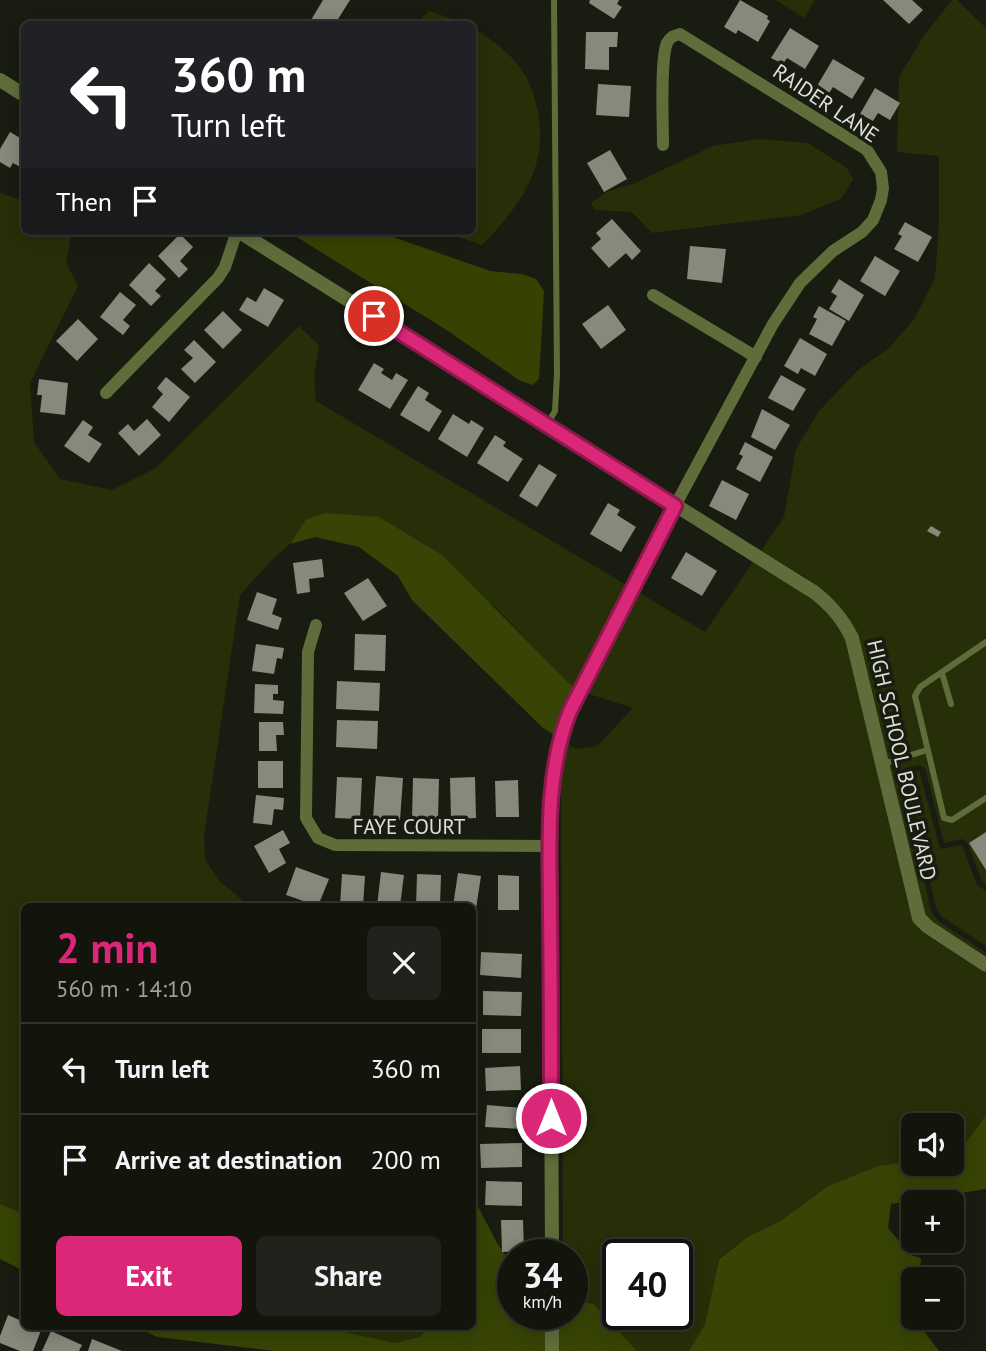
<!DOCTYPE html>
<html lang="en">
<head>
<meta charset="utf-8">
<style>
	body { margin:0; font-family:"PT Sans",sans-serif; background:#20221b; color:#f1f3f6; height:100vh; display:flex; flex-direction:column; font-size:26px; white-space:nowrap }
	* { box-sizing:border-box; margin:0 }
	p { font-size:23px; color:#9d9f9d }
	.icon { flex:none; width:38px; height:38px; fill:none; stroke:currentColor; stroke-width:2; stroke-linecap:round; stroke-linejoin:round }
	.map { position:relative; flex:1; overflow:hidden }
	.side { position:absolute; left:21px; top:903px; width:455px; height:427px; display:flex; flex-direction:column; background:#13150d; border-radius:10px; box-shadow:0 4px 18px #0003,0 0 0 2px #32342e }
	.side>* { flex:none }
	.banner { position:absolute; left:21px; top:21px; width:455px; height:214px; border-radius:10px; box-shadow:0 4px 18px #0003,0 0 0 2px #32342e; background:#202124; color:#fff; overflow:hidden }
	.buttons { position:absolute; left:901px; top:1113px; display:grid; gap:14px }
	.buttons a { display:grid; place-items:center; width:63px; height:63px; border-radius:10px; background:#13150d; box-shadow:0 4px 18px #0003,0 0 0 2px #32342e; font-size:35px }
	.speed { position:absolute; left:497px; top:1239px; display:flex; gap:14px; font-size:35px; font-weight:700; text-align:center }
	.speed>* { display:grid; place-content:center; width:91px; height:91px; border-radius:50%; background:#13150d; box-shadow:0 4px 18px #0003,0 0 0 2px #32342e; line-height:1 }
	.speed small { font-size:18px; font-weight:400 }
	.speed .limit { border:4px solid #111; border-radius:10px; background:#fff; color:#111 }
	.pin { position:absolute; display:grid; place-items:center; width:60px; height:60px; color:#fff; margin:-30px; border:4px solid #fff; border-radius:50%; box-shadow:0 2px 7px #0007 }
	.me { position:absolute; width:77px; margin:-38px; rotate:0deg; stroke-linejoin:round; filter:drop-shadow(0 0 5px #0008) }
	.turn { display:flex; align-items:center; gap:24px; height:147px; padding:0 35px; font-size:32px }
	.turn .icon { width:91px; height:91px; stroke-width:2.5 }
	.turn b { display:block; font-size:49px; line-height:60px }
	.then { display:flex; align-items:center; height:66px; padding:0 35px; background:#0003; gap:14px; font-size:26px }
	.round { display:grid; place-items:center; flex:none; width:74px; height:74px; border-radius:10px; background:#20221b }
	.overview { display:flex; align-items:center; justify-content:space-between; height:119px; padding:0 35px }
	h1 { font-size:42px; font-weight:700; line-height:52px; color:#db2777 }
	.primary-button { display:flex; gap:14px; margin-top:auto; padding:14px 35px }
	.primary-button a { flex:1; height:80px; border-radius:10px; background:#db2777; color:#fff; font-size:28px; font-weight:700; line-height:80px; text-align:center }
	.primary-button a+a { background:#20221b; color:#f1f3f6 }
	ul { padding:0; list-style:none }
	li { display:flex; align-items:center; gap:21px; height:91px; padding:0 35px; border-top:2px solid #32342e }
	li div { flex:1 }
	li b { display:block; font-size:26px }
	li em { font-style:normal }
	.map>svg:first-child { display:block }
	.green { fill:#272f08; fill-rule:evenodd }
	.forest { fill:#374405 }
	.water { fill:#364202 }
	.building { fill:#858a7b }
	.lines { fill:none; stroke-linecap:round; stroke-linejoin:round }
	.service { stroke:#606d3b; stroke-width:6 }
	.minor { stroke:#606d3b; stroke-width:12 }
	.tertiary { stroke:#606d3b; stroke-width:14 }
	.route-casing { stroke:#8e194d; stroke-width:18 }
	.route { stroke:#db2777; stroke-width:12 }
	.labels { text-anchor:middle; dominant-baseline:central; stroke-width:7; stroke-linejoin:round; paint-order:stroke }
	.street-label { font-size:21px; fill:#dde0d8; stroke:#191c11 }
</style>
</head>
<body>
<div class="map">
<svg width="986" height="1351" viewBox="0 0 986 1351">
	<rect width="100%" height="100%" fill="#191c11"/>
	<g class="green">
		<polygon points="776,0 815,0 804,18"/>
		<path d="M952,0h5l29,28v856l-4,-3 -15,-39 -5,-3 -18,4 -19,-75 -6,-3 -14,3 -4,8 30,135 7,10 48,32v3l-54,-34 -7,-8 -68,-280c-22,-45 -55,-58 -96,-83l23,-34 12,-68 23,-38 39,-41 31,-22 26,-30 20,-40 4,-53v-69l-42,-4 2,-75 24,-40z"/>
		<polygon points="429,11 468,24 415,24"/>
		<path d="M473,27c16,12 36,24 48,42 10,14 14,28 17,44 11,54 -20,96 -56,132l-42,-14h32z"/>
		<polygon points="758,139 808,143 847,168 853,179 842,198 802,215 652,233 632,212 594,210 591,203 606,192 633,184 713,146"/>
		<polygon points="0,193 24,201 24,231 72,231 66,263 78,286 30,383 34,442 60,479 112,490 156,468 299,326 319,345 314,376 316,401 628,586 575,689 493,605 306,519 290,544 272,560 240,595 204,836 205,859 220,882 250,906 24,906 24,1214 0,1204"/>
		<path d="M753,562c37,23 74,38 93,79l61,259 7,21 10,12 62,40v142l-24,33 -10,3v-26h-38l-1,36 -35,5 -50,20 -49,36 -30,14 -30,22 -14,66 -16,27h-52l-43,-47 -22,-5v-44h-9l-2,-492 3,-21 12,7 21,-3 36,-38 -47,-15 52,-101 67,40zM618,1255h59v59h-59z"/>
		<polygon points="919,770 940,849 962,845 977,885 986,891 986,946 941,916 936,907 906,774"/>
		<polygon points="322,1327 429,1327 419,1337 395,1343"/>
	</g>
	<g class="forest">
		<polygon points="326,513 379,517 442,555 575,689 554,735 542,727 412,600 398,576 359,547 315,537 290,544 306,519"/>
		<polygon points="986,1115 986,1189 891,1204 888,1228 911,1255 921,1258 920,1279 914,1279 914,1318 923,1318 924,1331 939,1351 689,1351 705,1324 719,1259 749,1236 779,1222 828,1186 878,1166 913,1161 914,1164 952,1164 952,1151 962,1148"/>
		<polygon points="473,1197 497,1243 513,1266 513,1314 546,1314 546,1351 275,1351 157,1337 136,1327 322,1327 395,1343 419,1337 429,1327 472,1326"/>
		<polygon points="0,1204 24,1214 24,1271 0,1259"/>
		<polygon points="572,1299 594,1304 637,1351 559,1351 559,1314 572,1314"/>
	</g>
	<polygon class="water" points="287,231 376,231 490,271 522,274 536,279 544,291 539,379 532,385 519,380 445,329"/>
	<g class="building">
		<polygon points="323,0 350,0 335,24 318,24 311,20"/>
		<polygon points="590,0 619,0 617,4 622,7 614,19 589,3"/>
		<polygon points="740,0 768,16 767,19 770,21 758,42 738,30 736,34 724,27"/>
		<polygon points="883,0 912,0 923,10 909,24"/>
		<polygon points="790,28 819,46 805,69 787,58 783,64 771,58"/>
		<polygon points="586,32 618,32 617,47 609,47 609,70 585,69"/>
		<polygon points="833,59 865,78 852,99 833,87 829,93 817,86"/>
		<polygon points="598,84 631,86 629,117 596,115"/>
		<polygon points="875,88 900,103 890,120 878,113 873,121 860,114"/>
		<polygon points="10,132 22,139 19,144 24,148 24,164 22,168 13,163 10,168 0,162 0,149"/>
		<polygon points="610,150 627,179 604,192 587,163"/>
		<polygon points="612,219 641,251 632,260 626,253 609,268 591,248 601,239 596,233"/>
		<polygon points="905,222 932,237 918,262 894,249 902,236 898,234"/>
		<polygon points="180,234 193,247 180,261 188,269 179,278 158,256"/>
		<polygon points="690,246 726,249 722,283 687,279"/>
		<polygon points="875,256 900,271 885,296 860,281"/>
		<polygon points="149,263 166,279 155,291 161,296 151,306 129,285"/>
		<polygon points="839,279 864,295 849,321 829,309 837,296 831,292"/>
		<polygon points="264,288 284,300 268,327 239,310 247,297 256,302"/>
		<polygon points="120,292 136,305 123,320 130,326 123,335 100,317"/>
		<polygon points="608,305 626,330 601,349 582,324"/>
		<polygon points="819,306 846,321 832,346 809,334 817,319 813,317"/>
		<polygon points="223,311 242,330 223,349 204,330"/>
		<polygon points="78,319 98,339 77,361 56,341"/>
		<polygon points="800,338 827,354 815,376 801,368 798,374 784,366"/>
		<polygon points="194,340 216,362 195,383 181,369 193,358 184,350"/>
		<polygon points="374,363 384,369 381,373 392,380 396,373 408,380 390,409 358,390"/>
		<polygon points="781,375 806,389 793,411 768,398"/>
		<polygon points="166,377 190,397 169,422 152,407 163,394 157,388"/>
		<polygon points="39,379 68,383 65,415 40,412 42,395 37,395"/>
		<polygon points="418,386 429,393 425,400 442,411 429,432 400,415"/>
		<polygon points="762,409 790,425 775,450 751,437"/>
		<polygon points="453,414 469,424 471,420 484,428 467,457 438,439"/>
		<polygon points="147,419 161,435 139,456 118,433 128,424 134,431"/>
		<polygon points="83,420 93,427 88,435 102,444 89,463 64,446"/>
		<polygon points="495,435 506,442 503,446 523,459 508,482 477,463"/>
		<polygon points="745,442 773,457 760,482 736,469 743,456 739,454"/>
		<polygon points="539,464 557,475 537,507 519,496"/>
		<polygon points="722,480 749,494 736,520 709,506"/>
		<polygon points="608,503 620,510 617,515 636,527 621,552 590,534"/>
		<polygon points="931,526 941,532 938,537 927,531"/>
		<polygon points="686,552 717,571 702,596 671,578"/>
		<polygon points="322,559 324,577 309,579 310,592 297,594 293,563"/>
		<polygon points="368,578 387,606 363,621 344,593"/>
		<polygon points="257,592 277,599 272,614 282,618 278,630 247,620"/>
		<polygon points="355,634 386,635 385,671 354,670"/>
		<polygon points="256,644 284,648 282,659 277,658 274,674 252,671"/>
		<polygon points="337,681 380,683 379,711 336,709"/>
		<polygon points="255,684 278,685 278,694 273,694 273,700 284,701 283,714 254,713"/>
		<polygon points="337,720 378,721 377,749 336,747"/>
		<polygon points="259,722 283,722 284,735 276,735 277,751 259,751"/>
		<rect x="258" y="761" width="25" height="27"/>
		<polygon points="376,776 403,778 400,820 373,818"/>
		<polygon points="337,777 362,778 360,819 335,818"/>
		<polygon points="475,777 476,818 451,819 450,778"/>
		<polygon points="413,778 439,779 438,818 412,818"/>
		<polygon points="518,780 519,817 496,817 495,781"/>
		<polygon points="256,795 284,798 283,810 274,809 272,825 253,823"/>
		<polygon points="283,830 290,843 279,849 286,863 269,873 254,846"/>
		<polygon points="986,832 986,870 969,843"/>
		<polygon points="296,867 329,879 318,906 286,895"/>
		<polygon points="381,872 404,875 400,906 377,906"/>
		<polygon points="458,873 481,876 475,915 472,915 472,906 453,906"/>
		<polygon points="342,874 365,876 363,906 340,906"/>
		<polygon points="417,874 441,875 440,906 416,906"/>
		<polygon points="498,875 519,876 519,910 498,910"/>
		<polygon points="481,952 522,954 521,978 480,975"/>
		<polygon points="483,991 522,992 521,1016 483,1015"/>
		<rect x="482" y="1029" width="39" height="24"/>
		<polygon points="520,1066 521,1090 486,1091 485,1068"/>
		<polygon points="487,1105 523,1108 522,1129 485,1127"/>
		<polygon points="522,1143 522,1167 481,1168 480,1144"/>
		<polygon points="486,1181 522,1182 522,1206 485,1205"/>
		<polygon points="501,1220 523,1220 524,1251 502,1252"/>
		<polygon points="8,1315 24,1322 24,1326 42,1328 33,1351 20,1351 0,1343 0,1336"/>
		<polygon points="51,1331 82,1345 79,1351 42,1351"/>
		<polygon points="92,1339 122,1351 88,1351"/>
	</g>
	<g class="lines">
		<g class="service">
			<polyline points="548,423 555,411 557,374 554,0"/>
			<polyline points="986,642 920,687 915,696 944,818 952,820 986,798"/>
			<polyline points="942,673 951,704"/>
			<polyline points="883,764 927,750"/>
		</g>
		<g class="minor">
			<path d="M663,145c0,-21 -3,-86 4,-102 3,-6 6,-7 13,-9l187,116 14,22 2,16 -2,12 -8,20 -11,12 -29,19 -33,32 -27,41 -98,182"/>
			<polyline points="653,295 756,357"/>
			<polyline points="106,393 218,278 225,267 237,231"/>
			<polyline points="316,625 308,652 306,818 318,838 335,845 550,846"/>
		</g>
		<g class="tertiary">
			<polyline points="0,80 24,95"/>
			<path d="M238,231l576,361c17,13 28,26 38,46l67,280 9,9 58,38"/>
			<path d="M552,1255l-2,-409c1,-49 2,-89 20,-135l105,-205"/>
			<polyline points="552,1314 552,1351"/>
		</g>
	</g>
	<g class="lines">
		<g class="route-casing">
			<path id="route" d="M374,316l301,190 -105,205c-26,65 -20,136 -20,205 1,67 1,135 1,202"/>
		</g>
		<use href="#route" class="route"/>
	</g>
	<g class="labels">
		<g class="street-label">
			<text transform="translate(826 103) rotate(34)">RAIDER LANE</text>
			<text transform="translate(902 760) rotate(77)">HIGH SCHOOL BOULEVARD</text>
			<text x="409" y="826">FAYE COURT</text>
		</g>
	</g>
</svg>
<div class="buttons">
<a><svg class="icon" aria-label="sound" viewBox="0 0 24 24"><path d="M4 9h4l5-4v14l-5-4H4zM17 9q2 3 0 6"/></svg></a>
<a>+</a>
<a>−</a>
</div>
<div class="speed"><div>34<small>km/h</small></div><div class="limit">40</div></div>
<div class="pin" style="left:374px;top:316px;background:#d93025"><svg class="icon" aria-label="arrive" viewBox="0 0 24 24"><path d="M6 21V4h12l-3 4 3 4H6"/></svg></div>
<svg class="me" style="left:551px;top:1118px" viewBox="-20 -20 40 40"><circle r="17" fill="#db2777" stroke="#fff" stroke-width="3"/><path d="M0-11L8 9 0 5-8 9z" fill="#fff"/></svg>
<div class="banner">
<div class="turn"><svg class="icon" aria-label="left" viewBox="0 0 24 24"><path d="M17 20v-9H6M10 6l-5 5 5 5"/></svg><div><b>360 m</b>Turn left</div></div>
<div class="then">Then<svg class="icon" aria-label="arrive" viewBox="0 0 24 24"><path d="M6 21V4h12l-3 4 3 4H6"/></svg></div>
</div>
<section class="side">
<div class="overview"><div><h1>2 min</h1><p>560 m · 14:10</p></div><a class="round"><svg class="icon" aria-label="close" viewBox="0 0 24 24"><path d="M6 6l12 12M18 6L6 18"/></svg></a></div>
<ul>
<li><svg class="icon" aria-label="left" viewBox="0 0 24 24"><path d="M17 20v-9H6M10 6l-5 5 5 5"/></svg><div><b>Turn left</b></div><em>360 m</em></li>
<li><svg class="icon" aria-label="arrive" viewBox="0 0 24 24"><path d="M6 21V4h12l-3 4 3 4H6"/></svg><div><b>Arrive at destination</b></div><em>200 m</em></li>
</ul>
<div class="primary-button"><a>Exit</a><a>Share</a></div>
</section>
</div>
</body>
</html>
